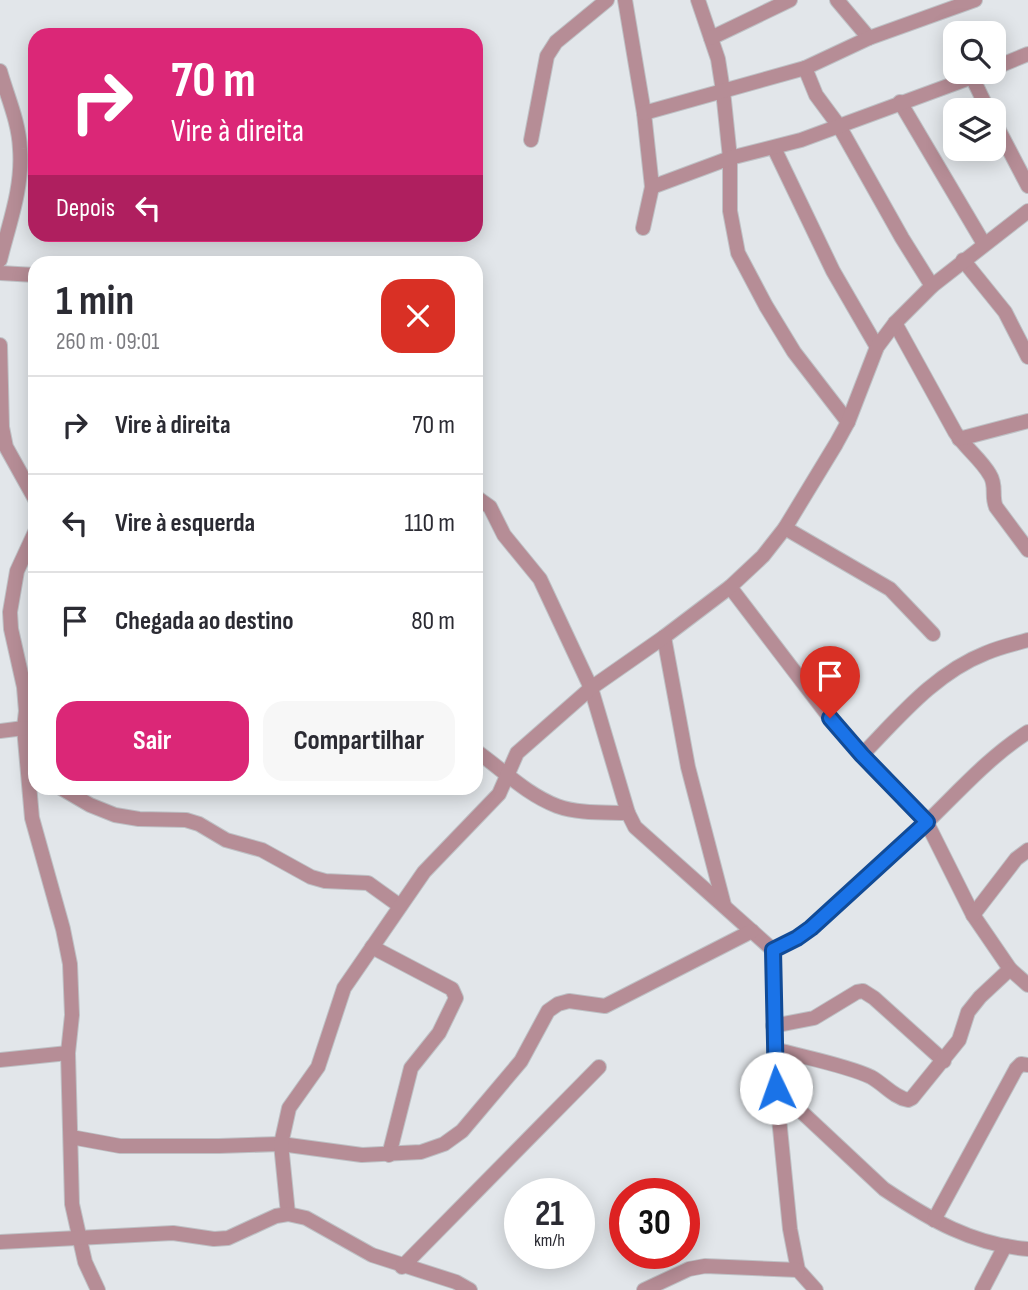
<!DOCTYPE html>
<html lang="pt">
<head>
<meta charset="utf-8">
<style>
	body { margin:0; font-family:"Sofia Sans Condensed",sans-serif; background:#f7f7f7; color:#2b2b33; height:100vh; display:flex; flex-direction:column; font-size:26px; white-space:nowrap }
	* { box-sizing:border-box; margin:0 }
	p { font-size:23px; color:#7c7c81 }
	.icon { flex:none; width:38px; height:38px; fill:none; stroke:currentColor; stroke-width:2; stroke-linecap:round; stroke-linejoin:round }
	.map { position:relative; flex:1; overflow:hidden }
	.details { position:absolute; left:28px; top:256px; width:455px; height:539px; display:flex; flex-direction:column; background:#fff; border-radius:21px; box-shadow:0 4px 18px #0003 }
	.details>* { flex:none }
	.hud { position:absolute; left:28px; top:28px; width:455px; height:214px; border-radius:21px; box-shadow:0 4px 18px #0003; background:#db2777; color:#fff; overflow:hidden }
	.controls { position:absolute; left:943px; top:21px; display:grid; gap:14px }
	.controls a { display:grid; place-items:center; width:63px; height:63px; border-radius:14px; background:#fff; box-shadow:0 4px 18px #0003; font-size:35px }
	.speed { position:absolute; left:504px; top:1178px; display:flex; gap:14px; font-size:35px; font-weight:700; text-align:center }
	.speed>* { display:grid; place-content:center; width:91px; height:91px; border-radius:50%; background:#fff; box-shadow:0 4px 18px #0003; line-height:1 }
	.speed small { font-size:18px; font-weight:400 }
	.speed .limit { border:10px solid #d22; background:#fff; color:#111 }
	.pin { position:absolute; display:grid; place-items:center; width:60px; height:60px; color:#fff; margin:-72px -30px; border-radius:50% 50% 50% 0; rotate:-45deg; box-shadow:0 0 7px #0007 }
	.pin .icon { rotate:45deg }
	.me { position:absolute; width:77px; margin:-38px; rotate:357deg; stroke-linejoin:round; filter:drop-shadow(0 0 5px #0008) }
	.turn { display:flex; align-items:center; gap:24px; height:147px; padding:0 28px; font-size:32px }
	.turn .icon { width:91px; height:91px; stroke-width:2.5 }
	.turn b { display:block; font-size:49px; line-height:60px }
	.then { display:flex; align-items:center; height:66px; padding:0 28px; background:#0003; gap:14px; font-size:26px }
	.round { display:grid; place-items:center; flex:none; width:74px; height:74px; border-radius:21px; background:#f7f7f7 }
	.headline { display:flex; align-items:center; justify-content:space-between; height:119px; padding:0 28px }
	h1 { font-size:42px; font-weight:700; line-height:52px }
	.cta { display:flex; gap:14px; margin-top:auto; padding:14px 28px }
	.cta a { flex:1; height:80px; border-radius:21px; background:#db2777; color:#fff; font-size:28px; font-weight:700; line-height:80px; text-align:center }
	.cta a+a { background:#f7f7f7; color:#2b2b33 }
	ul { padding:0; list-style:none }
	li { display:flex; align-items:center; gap:21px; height:98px; padding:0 28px; border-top:2px solid #e1e1e2 }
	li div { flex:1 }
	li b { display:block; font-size:26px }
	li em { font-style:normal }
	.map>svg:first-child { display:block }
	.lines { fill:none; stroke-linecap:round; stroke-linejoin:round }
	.street-casing { stroke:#bec1c5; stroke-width:16 }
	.street { stroke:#b68d96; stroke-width:14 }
	.route-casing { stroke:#114b97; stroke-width:18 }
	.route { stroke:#1a73e8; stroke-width:12 }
</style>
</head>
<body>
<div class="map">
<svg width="1028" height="1290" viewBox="0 0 1028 1290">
	<rect width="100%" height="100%" fill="#e2e6ea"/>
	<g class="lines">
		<g class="street-casing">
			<g id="street">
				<polyline points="625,0 644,113 652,187"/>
				<polyline points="698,0 718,59 723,91 730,158 730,211 738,253 766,306 794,352 848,422"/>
				<polyline points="837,0 869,38"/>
				<polyline points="711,38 790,0"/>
				<polyline points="805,68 816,95 839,126 902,238 932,286"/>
				<polyline points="994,68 1028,54"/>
				<path d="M0,71c7,25 19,51 20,78 3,38 -11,75 -20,111"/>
				<polyline points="972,77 988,110"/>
				<polyline points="900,102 984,244"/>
				<polyline points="644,113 805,68 869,38 975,0"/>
				<polyline points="994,121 1028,186"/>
				<polyline points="531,140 547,56 556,42 607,0"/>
				<polyline points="774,148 833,271 877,347"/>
				<polyline points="643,228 652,187 730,158 801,140 986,72"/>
				<polyline points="963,260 1005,312 1028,357"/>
				<polyline points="0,273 35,275"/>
				<path d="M895,323l60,109c10,16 26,27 35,43 7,11 1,21 6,32l32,43"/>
				<polyline points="0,345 2,427 6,447 35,499"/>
				<polyline points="959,439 1028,421"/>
				<polyline points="476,497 490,507 504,535 540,579 591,688 628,813 635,827 773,950 776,1088 790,1229 798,1270 816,1290"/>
				<polyline points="785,528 890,589 933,634"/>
				<polyline points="35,532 17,571 10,612 11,629 24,687 26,711 24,728 32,818 63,929 70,964 72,1015 68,1053 72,1204 85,1262 98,1290"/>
				<polyline points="730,587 830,718 862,755 927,823 973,915 1010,969 1028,985"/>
				<polyline points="664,637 688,767 724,905"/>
				<polyline points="0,731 24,728"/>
				<path d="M476,751c27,19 50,43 81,55 22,8 48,6 71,7"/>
				<path d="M862,755c37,-38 73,-82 124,-102 14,-6 28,-9 42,-13"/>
				<polyline points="61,788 90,805 115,815 139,819 186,820 199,824 226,840 262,850 311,877 325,881 368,883 400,906"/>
				<polyline points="973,915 1016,859 1028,850"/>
				<polyline points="372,947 452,989 456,998 439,1033 411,1068 389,1155"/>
				<path d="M773,950l24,-12 14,-10c39,-36 79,-70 116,-106 33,-32 62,-65 101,-90"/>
				<polyline points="773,1026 814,1018 857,992 863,991 874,998 944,1061"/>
				<path d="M774,1049c28,8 72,16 97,28 13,7 22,20 37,23l4,-2 47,-58 9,-28 12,-15 30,-28"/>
				<polyline points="0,1060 68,1053"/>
				<path d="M776,1088l108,101c45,30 89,56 144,60"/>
				<polyline points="71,1137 120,1146 219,1146 281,1144 362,1155 421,1152 444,1144 462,1131 521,1061 548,1011 558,1004 569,1001 605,1006 752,931"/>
				<polyline points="288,1214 281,1144 289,1108 318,1067 344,988 424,872 499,794 517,753 591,688 664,637 730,587 763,556 785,528 836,444 848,422 877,347 895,323 932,286 1028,211"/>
				<polyline points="934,1220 1016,1069 1021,1064 1028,1065"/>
				<polyline points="0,1242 173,1233 214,1239 228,1238 276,1216 288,1214 306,1218 372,1255 456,1282 470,1290"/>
				<polyline points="402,1267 599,1067"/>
				<polyline points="644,1290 689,1269 705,1266 798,1270"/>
				<polyline points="982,1290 1005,1246"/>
			</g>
		</g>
		<use href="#street" class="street"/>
	</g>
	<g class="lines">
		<g class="route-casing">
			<polyline id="route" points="776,1088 773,950 797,938 811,928 927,822 862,755 830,718"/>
		</g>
		<use href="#route" class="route"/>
	</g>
</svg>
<div class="controls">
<a><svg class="icon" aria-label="search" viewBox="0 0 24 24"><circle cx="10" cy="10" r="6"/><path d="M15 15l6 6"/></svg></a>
<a><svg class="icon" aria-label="layers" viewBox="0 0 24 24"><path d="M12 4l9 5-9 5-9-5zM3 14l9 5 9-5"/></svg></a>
</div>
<div class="speed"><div>21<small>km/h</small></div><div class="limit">30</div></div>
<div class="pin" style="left:830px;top:718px;background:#d93025"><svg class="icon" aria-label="arrive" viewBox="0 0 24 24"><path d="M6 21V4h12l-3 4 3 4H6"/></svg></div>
<svg class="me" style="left:776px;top:1088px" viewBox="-20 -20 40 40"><circle r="19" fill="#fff"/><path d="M0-13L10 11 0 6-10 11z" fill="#1a73e8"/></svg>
<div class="hud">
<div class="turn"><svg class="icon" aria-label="right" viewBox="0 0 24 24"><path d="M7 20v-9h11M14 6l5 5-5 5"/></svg><div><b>70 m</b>Vire à direita</div></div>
<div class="then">Depois<svg class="icon" aria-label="left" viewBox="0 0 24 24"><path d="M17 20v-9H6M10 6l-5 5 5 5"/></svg></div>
</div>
<section class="details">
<div class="headline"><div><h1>1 min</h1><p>260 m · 09:01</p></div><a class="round" style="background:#d93025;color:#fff"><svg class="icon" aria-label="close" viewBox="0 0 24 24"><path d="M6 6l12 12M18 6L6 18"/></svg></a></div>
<ul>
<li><svg class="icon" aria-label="right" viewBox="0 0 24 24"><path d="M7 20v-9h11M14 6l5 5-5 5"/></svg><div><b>Vire à direita</b></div><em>70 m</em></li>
<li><svg class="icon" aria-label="left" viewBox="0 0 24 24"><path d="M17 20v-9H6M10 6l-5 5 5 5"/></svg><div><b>Vire à esquerda</b></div><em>110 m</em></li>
<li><svg class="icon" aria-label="arrive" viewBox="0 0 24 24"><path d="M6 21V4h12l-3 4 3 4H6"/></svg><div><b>Chegada ao destino</b></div><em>80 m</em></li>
</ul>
<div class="cta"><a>Sair</a><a>Compartilhar</a></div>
</section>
</div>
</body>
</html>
